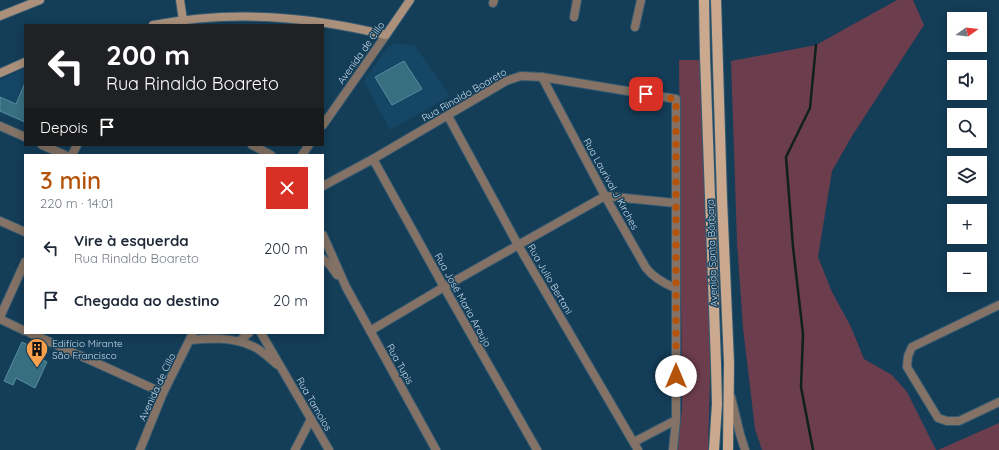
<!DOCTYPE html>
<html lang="pt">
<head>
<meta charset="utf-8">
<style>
	body { margin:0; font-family:Quicksand,sans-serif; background:#f6f6f7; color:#1f2937; height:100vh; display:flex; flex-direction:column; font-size:15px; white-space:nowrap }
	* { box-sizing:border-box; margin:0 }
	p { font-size:13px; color:#747a83 }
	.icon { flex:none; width:22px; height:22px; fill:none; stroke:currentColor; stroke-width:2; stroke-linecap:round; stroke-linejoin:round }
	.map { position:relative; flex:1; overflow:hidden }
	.details { position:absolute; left:24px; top:154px; width:300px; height:180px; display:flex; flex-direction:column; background:#fff; border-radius:0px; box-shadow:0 2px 10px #0003 }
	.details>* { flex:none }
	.guide { position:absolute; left:24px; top:24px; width:300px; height:122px; border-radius:0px; box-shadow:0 2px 10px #0003; background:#202124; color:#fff; overflow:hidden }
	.needle { width:26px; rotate:76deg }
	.controls { position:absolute; left:947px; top:12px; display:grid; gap:8px }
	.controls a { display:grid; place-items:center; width:40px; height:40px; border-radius:0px; background:#fff; box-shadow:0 2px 10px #0003; font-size:20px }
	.pin { position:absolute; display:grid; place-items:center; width:34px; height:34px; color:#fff; margin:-17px; border-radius:8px; box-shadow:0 2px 6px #0006 }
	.me { position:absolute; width:44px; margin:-22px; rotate:0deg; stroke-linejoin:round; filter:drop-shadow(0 0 3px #0008) }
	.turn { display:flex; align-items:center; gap:14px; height:84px; padding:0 16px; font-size:18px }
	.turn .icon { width:52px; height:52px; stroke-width:2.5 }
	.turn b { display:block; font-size:28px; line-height:34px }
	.then { display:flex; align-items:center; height:38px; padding:0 16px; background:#0003; gap:8px; font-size:15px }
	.round { display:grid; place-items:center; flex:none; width:42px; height:42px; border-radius:0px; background:#f6f6f7 }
	.overview { display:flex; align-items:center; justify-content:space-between; height:68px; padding:0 16px }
	h1 { font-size:24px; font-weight:600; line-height:30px; color:#b45309 }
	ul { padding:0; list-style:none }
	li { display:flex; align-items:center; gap:12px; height:52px; padding:0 16px }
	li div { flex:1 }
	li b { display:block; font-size:15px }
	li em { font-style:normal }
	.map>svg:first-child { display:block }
	.built { fill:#154666 }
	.green { fill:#6c3d4c }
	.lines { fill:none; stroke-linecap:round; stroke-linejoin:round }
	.stream { stroke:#10201d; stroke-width:2.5 }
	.building { fill:#386f80; stroke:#568d9f }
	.minor-casing { stroke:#345a72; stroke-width:10 }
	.tertiary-casing { stroke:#345a72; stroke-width:10 }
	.secondary-casing { stroke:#345a72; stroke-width:10 }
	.primary-casing { stroke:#345a72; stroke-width:12 }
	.minor { stroke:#837265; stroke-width:8 }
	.tertiary { stroke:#837265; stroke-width:8 }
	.secondary { stroke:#ab917c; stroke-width:8 }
	.primary { stroke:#cba98e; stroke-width:10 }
	.route { stroke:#b45309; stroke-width:7; stroke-dasharray:0 12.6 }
	.labels { text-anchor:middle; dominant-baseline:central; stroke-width:3; stroke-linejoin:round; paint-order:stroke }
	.street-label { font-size:10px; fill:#c8ddee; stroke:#143d57 }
	.poi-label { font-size:10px; fill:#c8ddee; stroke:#143d57; text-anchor:start }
</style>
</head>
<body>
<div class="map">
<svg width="999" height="450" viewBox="0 0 999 450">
	<rect width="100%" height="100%" fill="#143d57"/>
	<g class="built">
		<polygon points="395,43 415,46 450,96 390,130 364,81 388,47"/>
		<polygon points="25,68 25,123 0,113 0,80"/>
	</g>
	<g class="green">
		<polygon points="897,0 913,0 924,25 852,136 832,171 818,257 832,292 851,327 864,359 892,375 907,392 936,450 762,450 755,429 743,328 737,242 731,61 816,45"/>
		<polygon points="679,60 706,60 711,340 708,450 677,450 682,409"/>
		<polygon points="999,423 999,450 938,450"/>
	</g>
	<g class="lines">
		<polyline class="stream" points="813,450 801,387 803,334 793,247 786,157 810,108 816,45"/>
	</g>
	<g class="building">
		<polygon points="404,61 422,89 392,105 375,77"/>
		<polygon points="25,83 25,122 0,111 0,97 16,104"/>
		<polygon points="22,342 30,346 27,352 47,362 35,388 16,378 13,385 4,381"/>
	</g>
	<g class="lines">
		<g class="minor-casing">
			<g id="minor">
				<polyline points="493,3 494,0"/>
				<polyline points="574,17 577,0"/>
				<polyline points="635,27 641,0"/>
				<path d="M542,77l63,119 41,72c8,10 17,15 29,20"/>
				<polyline points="448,116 518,245 638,450"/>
				<polyline points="0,126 25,137"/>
				<polyline points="42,145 65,155"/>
				<polyline points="252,145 271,155"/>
				<polyline points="72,155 77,145"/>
				<polyline points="373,159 444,287 537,450"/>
				<polyline points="323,186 373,159 506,81 521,76 542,77 676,99 676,420 673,450"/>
				<polyline points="0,221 25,232"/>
				<polyline points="999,305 912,347 908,356 907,367 938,418 947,421 959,421 999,402"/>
				<polyline points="0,317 25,262"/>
				<polyline points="0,319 25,331"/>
				<polyline points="370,331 444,287 605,196 675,203"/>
				<polyline points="30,333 163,393"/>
				<polyline points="261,333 329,450"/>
				<path d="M190,340c20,-2 43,-3 62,6 9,3 18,13 26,19"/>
				<polyline points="239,341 249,333"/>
				<polyline points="731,397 740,434 745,450"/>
				<polyline points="634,442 676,420"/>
				<polyline points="295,450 311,419"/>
			</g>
		</g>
		<g class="tertiary-casing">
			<g id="tertiary">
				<polyline points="323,125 386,35"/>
				<polyline points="302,155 309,145"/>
				<polyline points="323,235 346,287 436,450"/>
				<polyline points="323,259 330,265 337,275"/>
				<polyline points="140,450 163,393 193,333"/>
			</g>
		</g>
		<g class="secondary-casing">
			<g id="secondary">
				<polyline points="180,0 183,20"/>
				<polyline points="0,16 40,0"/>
				<path d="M153,25c80,-15 154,-9 233,10l24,-35"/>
				<polyline points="0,73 25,62"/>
			</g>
		</g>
		<g class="primary-casing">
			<g id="primary">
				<polyline points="704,0 705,57 716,364 717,404 714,450"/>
				<polyline points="716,0 722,199 729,363 728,450"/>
			</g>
		</g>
		<use href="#minor" class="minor"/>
		<use href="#tertiary" class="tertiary"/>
		<use href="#secondary" class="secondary"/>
		<use href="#primary" class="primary"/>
	</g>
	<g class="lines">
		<polyline class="route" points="646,94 676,99 676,376"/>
	</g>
	<defs>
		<g id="building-pin" transform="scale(1.15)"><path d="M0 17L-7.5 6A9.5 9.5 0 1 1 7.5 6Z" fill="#f9a04d" stroke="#143d57"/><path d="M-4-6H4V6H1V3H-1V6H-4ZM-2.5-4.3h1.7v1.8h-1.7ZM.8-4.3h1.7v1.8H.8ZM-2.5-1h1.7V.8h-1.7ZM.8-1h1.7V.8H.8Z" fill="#111"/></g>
	</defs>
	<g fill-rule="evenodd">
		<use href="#building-pin" x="37" y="349"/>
	</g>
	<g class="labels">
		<g class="street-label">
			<text transform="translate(361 53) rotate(-55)">Avenida de Cillo</text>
			<text transform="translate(464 95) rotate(-30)">Rua Rinaldo Boareto</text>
			<text transform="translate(611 184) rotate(61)">Rua Laurival J Kirches</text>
			<text transform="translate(712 253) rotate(-92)">Avenida Santa Bárbara</text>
			<text transform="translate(550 279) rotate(60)">Rua Julio Bertani</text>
			<text transform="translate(463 300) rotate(61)">Rua José Maria Araujo</text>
			<text transform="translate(400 364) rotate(61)">Rua Tupis</text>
			<text transform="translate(157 387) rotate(-65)">Avenida de Cillo</text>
			<text transform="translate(314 404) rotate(60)">Rua Tamoios</text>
		</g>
		<g class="poi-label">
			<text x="52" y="343">Edifício Mirante<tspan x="52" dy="12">São Francisco</tspan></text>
		</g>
	</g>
</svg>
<div class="controls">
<a><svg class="needle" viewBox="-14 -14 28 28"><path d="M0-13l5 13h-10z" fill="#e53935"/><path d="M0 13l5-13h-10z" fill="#747a83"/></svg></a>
<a><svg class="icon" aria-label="sound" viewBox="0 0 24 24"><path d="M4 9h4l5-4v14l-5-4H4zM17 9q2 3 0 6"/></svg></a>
<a><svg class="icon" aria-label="search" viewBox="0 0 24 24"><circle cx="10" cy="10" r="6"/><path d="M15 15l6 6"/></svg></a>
<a><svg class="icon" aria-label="layers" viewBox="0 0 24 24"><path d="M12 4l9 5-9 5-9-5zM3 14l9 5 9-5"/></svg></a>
<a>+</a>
<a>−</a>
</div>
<div class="pin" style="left:646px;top:94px;background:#d93025"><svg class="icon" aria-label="arrive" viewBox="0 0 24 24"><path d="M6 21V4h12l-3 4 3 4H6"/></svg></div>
<svg class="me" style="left:676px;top:376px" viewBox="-20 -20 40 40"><circle r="19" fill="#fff"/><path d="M0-13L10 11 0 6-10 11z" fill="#b45309"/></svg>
<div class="guide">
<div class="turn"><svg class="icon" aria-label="left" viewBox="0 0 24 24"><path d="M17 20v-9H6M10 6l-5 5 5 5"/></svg><div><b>200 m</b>Rua Rinaldo Boareto</div></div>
<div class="then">Depois<svg class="icon" aria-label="arrive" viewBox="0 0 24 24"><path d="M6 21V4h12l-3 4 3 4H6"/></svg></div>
</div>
<section class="details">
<div class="overview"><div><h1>3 min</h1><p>220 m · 14:01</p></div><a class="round" style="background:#d93025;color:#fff"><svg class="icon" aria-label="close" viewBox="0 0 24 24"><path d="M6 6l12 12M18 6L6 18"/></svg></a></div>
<ul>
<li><svg class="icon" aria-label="left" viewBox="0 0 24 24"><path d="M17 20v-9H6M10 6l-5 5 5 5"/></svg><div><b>Vire à esquerda</b><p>Rua Rinaldo Boareto</p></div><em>200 m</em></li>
<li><svg class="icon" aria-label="arrive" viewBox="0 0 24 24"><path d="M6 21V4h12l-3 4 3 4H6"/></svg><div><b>Chegada ao destino</b></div><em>20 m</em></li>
</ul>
</section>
</div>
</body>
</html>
